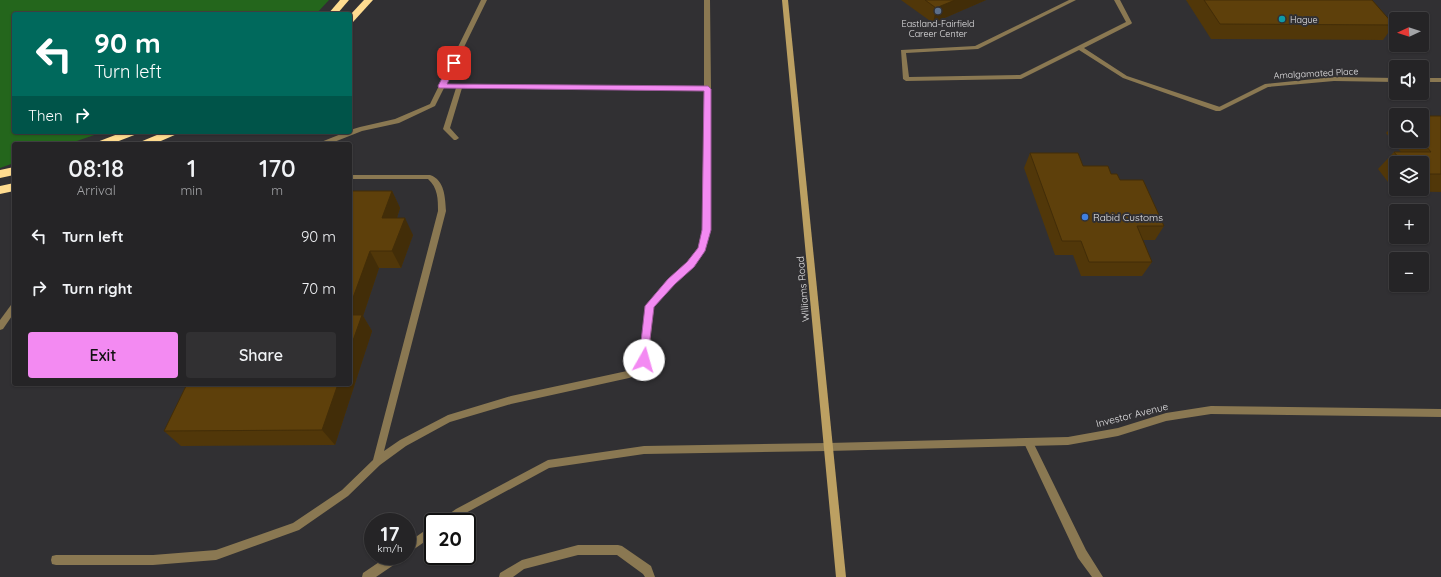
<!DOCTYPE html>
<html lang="en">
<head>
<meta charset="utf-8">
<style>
	body { margin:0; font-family:Quicksand,sans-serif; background:#313032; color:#f1f3f6; height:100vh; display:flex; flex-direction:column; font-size:15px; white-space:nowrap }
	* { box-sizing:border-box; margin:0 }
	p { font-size:13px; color:#a3a4a7 }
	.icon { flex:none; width:22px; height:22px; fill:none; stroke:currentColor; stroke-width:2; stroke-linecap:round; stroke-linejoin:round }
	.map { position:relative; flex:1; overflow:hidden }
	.sheet { position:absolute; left:12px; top:142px; width:340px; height:244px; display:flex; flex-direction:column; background:#252426; border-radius:4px; box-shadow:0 1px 3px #0004,0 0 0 1px #424143 }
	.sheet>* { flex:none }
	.top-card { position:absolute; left:12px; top:12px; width:340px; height:122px; border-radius:4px; box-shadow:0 1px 3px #0004,0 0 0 1px #424143; background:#00695c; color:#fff; overflow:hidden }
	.needle { width:26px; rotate:266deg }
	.buttons { position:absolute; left:1389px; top:12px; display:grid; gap:8px }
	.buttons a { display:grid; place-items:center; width:40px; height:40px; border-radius:4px; background:#252426; box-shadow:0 1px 3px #0004,0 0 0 1px #424143; font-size:20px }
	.speed { position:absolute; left:364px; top:513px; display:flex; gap:8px; font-size:20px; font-weight:700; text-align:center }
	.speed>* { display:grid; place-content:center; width:52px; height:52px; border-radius:50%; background:#252426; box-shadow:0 1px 3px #0004,0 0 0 1px #424143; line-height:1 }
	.speed small { font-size:10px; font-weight:400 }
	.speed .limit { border:2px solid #111; border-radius:6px; background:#fff; color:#111 }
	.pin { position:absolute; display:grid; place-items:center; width:34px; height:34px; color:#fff; margin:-17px; border-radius:8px; box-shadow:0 2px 6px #0006 }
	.me { position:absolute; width:44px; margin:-22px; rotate:7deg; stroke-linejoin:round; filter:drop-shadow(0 0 3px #0008) }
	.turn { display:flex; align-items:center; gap:14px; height:84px; padding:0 16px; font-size:18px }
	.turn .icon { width:52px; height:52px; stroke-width:2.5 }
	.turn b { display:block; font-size:28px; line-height:34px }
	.then { display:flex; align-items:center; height:38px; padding:0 16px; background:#0003; gap:8px; font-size:15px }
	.eta { display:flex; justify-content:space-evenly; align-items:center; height:68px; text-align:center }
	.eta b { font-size:24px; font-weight:600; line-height:28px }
	.primary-button { display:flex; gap:8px; margin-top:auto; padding:8px 16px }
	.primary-button a { flex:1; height:46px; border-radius:4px; background:#f38af2; color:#111; font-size:16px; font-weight:600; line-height:46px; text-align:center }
	.primary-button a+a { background:#313032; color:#f1f3f6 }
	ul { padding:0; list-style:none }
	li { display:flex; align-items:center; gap:12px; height:52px; padding:0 16px }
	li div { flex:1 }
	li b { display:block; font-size:15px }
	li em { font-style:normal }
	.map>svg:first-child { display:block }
	.green { fill:#24661c }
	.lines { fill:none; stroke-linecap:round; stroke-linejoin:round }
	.lane { fill:#8a7852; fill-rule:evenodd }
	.street { fill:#8a7852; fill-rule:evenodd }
	.secondary { fill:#bca062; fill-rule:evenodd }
	.highway { fill:#ffdc90; fill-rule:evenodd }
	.wall { fill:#513709; fill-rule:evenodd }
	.shaded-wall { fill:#422d08 }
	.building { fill:#5e400b; stroke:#422d08 }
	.route { fill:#f38af2; stroke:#9e5a9d }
	.service-dot { fill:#5c6f8a; stroke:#313033; stroke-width:1.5 }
	.culture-dot { fill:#0f9aa8; stroke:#313033; stroke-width:1.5 }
	.shop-dot { fill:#3f7fe0; stroke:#313033; stroke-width:1.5 }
	.labels { text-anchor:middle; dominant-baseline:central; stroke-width:4; stroke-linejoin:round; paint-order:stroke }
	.far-poi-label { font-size:9px; fill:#e3e2e4; stroke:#313033; text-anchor:start }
	.far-street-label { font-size:9px; fill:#e3e2e4; stroke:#313033 }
	.poi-label { font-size:10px; fill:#e3e2e4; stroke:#313033; text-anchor:start }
	.street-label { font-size:10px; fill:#e3e2e4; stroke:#313033 }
</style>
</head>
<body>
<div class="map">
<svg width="1441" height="577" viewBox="0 0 1441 577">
	<rect width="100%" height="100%" fill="#313033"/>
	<polygon class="green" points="0,0 329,0 316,14 14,14 14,132 103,132 68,144 14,144 14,163 0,168"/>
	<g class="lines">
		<g class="lane">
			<path d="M481,0h6l-41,84 258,3v-87h6l1,89 -1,141 -5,21 -12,15 -19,17 -20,24 -6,53 -16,17 -3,1 -118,26 -61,18 -44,24 -26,19 -32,31 -49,34 -83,30 -63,5h-97l-4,-1 -1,-4 1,-4 4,-1h97l63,-5 77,-27 49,-33 31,-30 65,-249c0,-12 0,-23 -10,-32h-78v-4h80c15,5 15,23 16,36l-62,240 16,-11 48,-25 63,-19 116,-25 13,-13 7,-54 21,-25 19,-17 11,-14 4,-18 2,-139 -242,-3 -12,40 9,10 -3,2h-2l-11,-11 13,-41h-12l-9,18 -36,17 -37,8 -33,13h-9l1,-2 25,-10h4v-2l10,-3 35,-8 35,-15z"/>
			<polygon points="1069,0 1076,0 978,49 906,53 909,77 1020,75 1126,22 1114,0 1120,0 1132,23 1131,24 1084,48 1127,76 1220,107 1220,111 1216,111 1123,78 1079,50 1021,79 906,81 903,79 901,50 975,46"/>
			<polygon points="14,304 14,313 3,329 0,330 0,320 11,305"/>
			<polygon points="1029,439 1032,440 1086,550 1103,577 1092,577 1078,558 1024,443 1026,440"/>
			<polygon points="828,443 831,444 833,447 831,450 828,451 644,454 549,468 462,515 453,522 440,522 442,519 456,509 548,460 644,446"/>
			<polygon points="433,525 433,536 407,554 407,543"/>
			<polygon points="578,545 618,545 622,546 651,566 655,577 645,577 643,574 617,555 578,555 524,569 513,577 499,577 500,573 522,560"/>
			<polygon points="388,556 402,556 401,560 376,577 362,577 363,573"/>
		</g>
		<g class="street">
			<polygon points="1334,77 1396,78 1396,82 1334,81 1268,87 1220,111 1216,111 1215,109 1265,84"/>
			<rect x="1422" y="78" width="19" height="4"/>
			<polygon points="1211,406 1441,409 1441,417 1211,414 1166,421 1118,436 1068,445 828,451 825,450 823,447 825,444 828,443 1068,437 1118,428 1166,413"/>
		</g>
		<polygon class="secondary" points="782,0 788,0 846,577 836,577"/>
		<g class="highway">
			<polygon points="340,0 349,0 337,14 328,14"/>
			<polygon points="364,0 373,0 353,22 350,23 350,15"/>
			<polygon points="123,132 138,132 137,134 111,144 96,144 97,142"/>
			<polygon points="164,132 178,132 177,134 154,144 139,144 140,142"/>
			<polygon points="14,167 14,175 0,178 0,170"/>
			<polygon points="14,183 14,191 0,194 0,186"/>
		</g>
	</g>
	<g class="wall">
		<polygon points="901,0 986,0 933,23"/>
		<polygon points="1186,0 1372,0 1394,25 1383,40 1211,39"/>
		<path d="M1441,116v76l-46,-1 -17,-22 16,-17h7l-15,-19 10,-11v19h26zM1396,163h26v26h-26z"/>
		<polygon points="1030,153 1083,166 1111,174 1120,180 1164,226 1155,240 1143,240 1152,262 1142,276 1081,276 1073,255 1055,255 1024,168"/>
		<polygon points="350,191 392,191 400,208 397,218 413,235 401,268 379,268 363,316 372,331 335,445 181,446 164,431"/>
	</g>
	<g class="shaded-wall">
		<polygon points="955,0 986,0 933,23 936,8"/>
		<polygon points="392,191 400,208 391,236 382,218"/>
		<polygon points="405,218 413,235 401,268 392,251"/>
		<polygon points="370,251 379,268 363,316 372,331 335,445 322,430 338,384 350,384 350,306"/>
	</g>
	<g class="building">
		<polygon points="925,0 955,0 936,8"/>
		<polygon points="1204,0 1372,0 1394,25 1220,24"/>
		<polygon points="1422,116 1441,116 1441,174 1422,174 1422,163 1403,163 1394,152 1431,152 1422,141"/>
		<polygon points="1030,153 1078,153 1083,166 1108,166 1111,174 1117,174 1120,180 1143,180 1164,226 1137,226 1152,262 1089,262 1081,241 1062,241"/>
		<polygon points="350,191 392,191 382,218 405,218 392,251 370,251 350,306"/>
		<polygon points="350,315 362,315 350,349"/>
		<polygon points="187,384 338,384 322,430 164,431"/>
	</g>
	<polygon class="route" points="451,61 456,61 457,63 447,84 708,86 711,89 711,230 705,251 694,267 675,284 654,307 647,363 644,364 640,363 639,360 645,306 668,279 687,262 698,248 702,230 704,91 439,88 438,86"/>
	<circle class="service-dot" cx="938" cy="11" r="4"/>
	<circle class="culture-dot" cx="1282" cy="19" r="4"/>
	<circle class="shop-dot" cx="1085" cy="217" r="4"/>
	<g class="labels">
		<g class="far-poi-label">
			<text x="1290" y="19">Hague</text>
			<text x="938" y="23" text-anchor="middle">Eastland-Fairfield<tspan x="938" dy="10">Career Center</tspan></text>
		</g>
		<g class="far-street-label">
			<text transform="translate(1316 73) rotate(-3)">Amalgamated Place</text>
		</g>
		<g class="poi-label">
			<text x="1093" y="217">Rabid Customs</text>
		</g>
		<g class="street-label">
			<text transform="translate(803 289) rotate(-95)">Williams Road</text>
			<text transform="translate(1132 415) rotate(-14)">Investor Avenue</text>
		</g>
	</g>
</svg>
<div class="buttons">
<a><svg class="needle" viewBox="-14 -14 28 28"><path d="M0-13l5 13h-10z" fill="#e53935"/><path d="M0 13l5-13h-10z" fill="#a3a4a7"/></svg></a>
<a><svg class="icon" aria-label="sound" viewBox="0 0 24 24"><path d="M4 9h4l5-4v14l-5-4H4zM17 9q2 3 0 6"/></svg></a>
<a><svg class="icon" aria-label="search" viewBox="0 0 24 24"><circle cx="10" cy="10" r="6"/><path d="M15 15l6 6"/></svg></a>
<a><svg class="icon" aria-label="layers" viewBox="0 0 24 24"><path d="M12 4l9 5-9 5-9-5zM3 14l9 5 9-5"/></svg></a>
<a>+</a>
<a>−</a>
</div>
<div class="speed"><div>17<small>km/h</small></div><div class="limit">20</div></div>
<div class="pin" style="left:454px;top:63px;background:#d93025"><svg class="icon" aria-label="arrive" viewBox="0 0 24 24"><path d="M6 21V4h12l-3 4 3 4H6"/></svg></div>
<svg class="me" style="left:644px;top:360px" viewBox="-20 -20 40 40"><circle r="19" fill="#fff"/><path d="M0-13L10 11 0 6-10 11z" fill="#f38af2"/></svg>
<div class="top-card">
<div class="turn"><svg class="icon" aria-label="left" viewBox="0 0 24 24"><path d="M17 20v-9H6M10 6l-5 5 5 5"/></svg><div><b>90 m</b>Turn left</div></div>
<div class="then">Then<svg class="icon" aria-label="right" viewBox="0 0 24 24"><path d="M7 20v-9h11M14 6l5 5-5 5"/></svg></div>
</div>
<section class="sheet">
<div class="eta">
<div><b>08:18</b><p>Arrival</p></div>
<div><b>1</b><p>min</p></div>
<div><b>170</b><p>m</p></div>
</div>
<ul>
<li><svg class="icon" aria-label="left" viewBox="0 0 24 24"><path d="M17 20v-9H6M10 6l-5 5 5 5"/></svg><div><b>Turn left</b></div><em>90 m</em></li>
<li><svg class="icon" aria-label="right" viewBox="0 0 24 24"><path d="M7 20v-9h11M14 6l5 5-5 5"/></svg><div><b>Turn right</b></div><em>70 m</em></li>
</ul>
<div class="primary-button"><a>Exit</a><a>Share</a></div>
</section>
</div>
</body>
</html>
